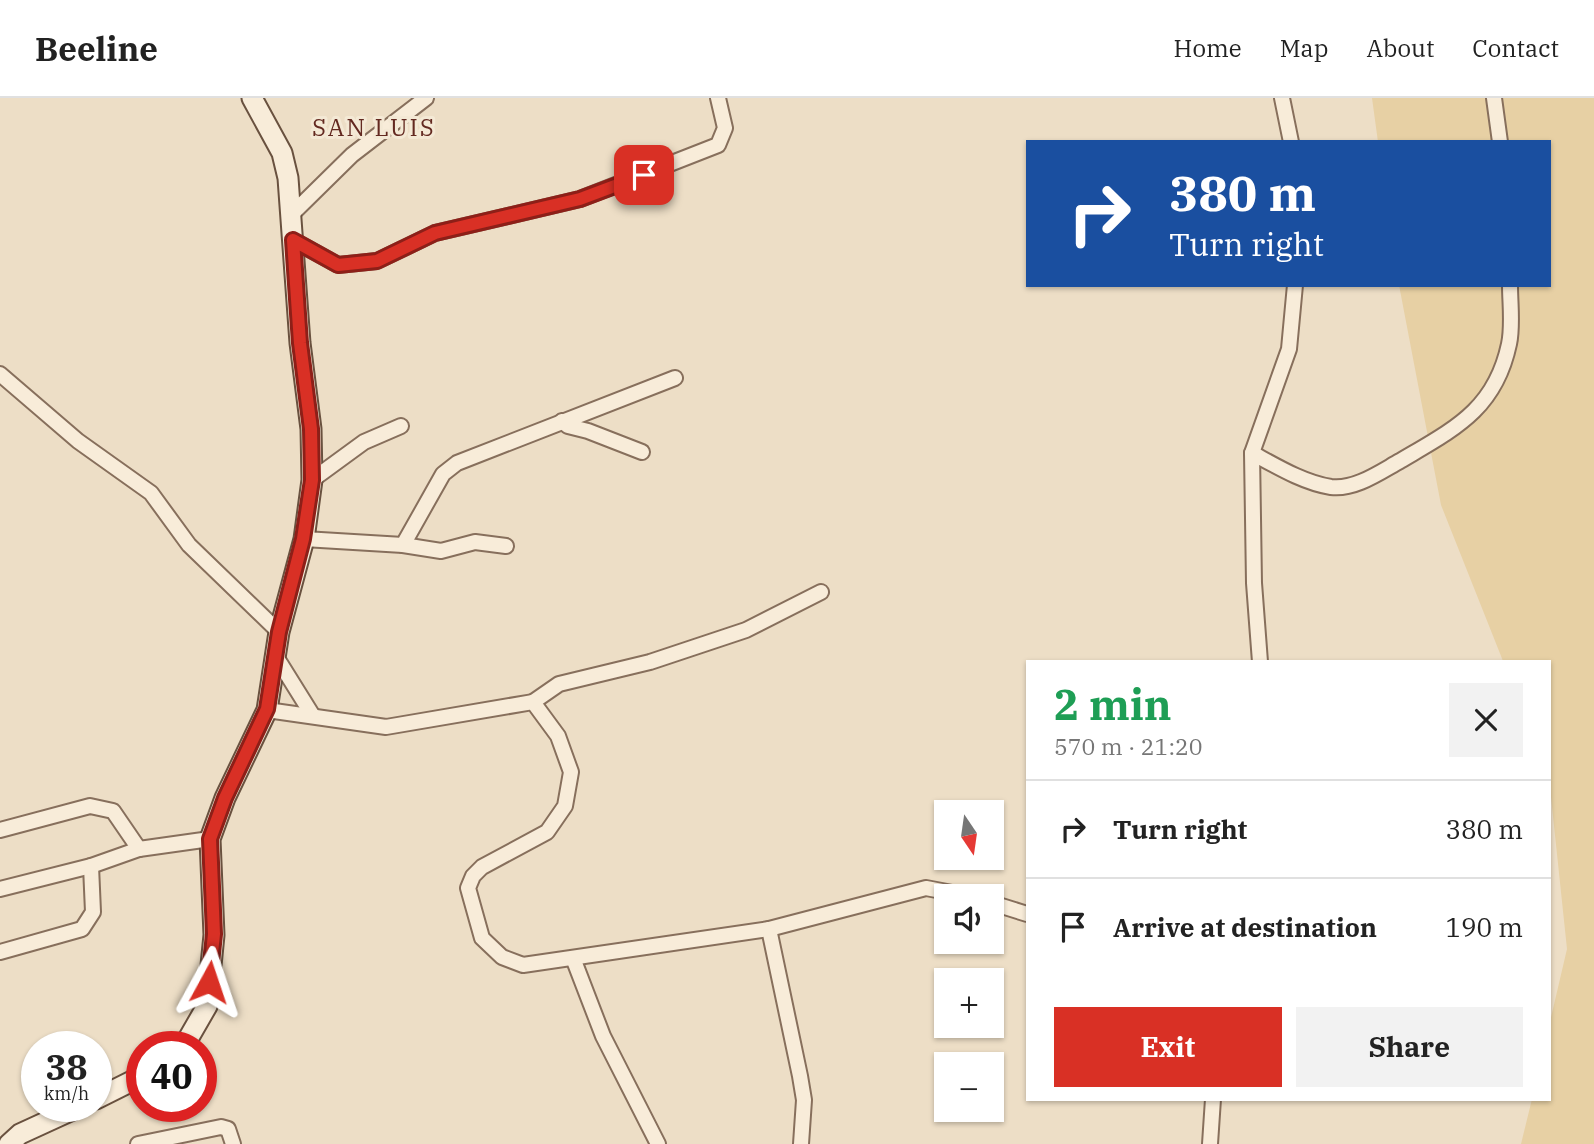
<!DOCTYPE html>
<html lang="en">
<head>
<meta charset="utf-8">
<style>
	body { margin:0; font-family:"IBM Plex Serif",serif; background:#f2f2f2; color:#222; height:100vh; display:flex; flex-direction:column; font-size:26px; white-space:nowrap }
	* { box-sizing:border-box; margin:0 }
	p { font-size:23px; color:#767676 }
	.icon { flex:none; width:38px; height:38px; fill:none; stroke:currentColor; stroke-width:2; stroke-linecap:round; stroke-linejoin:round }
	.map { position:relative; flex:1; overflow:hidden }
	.details { position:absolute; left:1026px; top:562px; width:525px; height:441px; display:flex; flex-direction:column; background:#fff; border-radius:0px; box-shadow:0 2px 5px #0004 }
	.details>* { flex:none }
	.guide { position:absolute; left:1026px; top:42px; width:525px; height:147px; border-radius:0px; box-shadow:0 2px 5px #0004; background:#1a4fa0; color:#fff; overflow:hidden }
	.needle { width:46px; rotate:167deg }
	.buttons { position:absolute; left:934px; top:702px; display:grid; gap:14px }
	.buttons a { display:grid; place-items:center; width:70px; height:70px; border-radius:0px; background:#fff; box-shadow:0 2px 5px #0004; font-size:35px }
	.speed { position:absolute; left:21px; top:933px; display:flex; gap:14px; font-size:35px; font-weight:700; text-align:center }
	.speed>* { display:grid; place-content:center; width:91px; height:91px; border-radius:50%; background:#fff; box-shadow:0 2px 5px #0004; line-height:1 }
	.speed small { font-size:18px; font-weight:400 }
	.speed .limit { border:10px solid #d22; background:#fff; color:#111 }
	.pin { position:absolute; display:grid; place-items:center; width:60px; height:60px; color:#fff; margin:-30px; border-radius:14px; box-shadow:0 4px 10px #0006 }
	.me { position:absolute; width:77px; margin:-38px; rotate:5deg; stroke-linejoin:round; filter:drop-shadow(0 0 5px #0008) }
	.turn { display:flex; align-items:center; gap:24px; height:147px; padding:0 28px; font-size:32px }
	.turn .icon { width:91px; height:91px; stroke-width:2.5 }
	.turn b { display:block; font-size:49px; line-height:60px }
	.round { display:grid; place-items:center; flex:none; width:74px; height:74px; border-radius:0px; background:#f2f2f2 }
	.overview { display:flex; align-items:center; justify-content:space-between; height:119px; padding:0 28px }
	h1 { font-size:42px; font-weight:800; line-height:52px; color:#1e9e55 }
	.primary-button { display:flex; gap:14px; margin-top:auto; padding:14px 28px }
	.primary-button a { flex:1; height:80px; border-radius:0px; background:#d93025; color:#fff; font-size:28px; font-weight:800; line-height:80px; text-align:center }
	.primary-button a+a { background:#f2f2f2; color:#222 }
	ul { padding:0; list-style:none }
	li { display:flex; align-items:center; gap:21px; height:98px; padding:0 28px; border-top:2px solid #e0e0e0 }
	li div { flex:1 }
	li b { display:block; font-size:26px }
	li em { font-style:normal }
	header { display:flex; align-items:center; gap:42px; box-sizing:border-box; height:98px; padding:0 35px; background:#fff; border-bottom:2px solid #e0e0e0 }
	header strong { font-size:33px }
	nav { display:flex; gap:38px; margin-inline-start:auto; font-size:24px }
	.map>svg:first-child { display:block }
	.sand { fill:#e7d0a4 }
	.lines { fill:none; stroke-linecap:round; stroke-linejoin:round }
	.street-casing { stroke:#876f5c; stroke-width:18 }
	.secondary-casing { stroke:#69513f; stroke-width:23 }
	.street { stroke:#f8ecd9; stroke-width:14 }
	.secondary { stroke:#f8ecd9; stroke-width:19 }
	.route-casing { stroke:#8d1f18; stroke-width:18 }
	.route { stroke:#d93025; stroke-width:12 }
	.labels { text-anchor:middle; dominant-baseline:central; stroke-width:6; stroke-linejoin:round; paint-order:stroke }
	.quarter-label { font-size:24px; letter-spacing:2px; fill:#632920; stroke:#f4e9d5 }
</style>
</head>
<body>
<header>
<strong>Beeline</strong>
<nav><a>Home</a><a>Map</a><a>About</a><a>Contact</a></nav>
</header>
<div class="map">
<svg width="1594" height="1046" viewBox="0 0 1594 1046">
	<rect width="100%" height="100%" fill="#eddec6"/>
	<polygon class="sand" points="1372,0 1594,0 1594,1046 1521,1046 1532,1001 1549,1001 1549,928 1567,851 1549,680 1549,564 1503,563 1441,407 1399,187 1549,187 1549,44 1378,44"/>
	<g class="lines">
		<g class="street-casing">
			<g id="street">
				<polyline points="1282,0 1291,44"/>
				<polyline points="1494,0 1500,44"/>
				<polyline points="292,116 352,57 426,0"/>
				<polyline points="293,142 338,167 377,163 435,135 580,101 718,47 725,30 718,0"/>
				<polyline points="0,276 78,343 151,395 189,447 279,534"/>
				<polyline points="562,323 568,328 588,333 642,354"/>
				<path d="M1252,355c24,13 52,30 79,34 24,3 49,-15 69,-26 54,-32 95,-51 109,-117 4,-18 1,-40 1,-59"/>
				<polyline points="312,382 364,344 401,328"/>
				<polyline points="304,441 403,447 443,376 457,365 675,280"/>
				<polyline points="403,447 441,453 475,444 506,448"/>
				<polyline points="275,557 313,618"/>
				<polyline points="1260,564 1254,485 1252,355 1289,251 1295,187"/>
				<polyline points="533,604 559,586 650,564 746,532 821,494"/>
				<polyline points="267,612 386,629 533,604 558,638 571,674 565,708 547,734 482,769 473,778 468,790 482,840 502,859 523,867 769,831 926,790 968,798"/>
				<polyline points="0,732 90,708 113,713 139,751"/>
				<polyline points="0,791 91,768 139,751 210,741"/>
				<polyline points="992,805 1027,816"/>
				<polyline points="769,831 800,978 804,1002 801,1046"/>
				<polyline points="0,854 82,831 93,814 91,768"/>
				<polyline points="573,860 603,938 658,1046"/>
				<polyline points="138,1046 221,1029 228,1031 233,1046"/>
				<polyline points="1210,1046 1213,1001"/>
			</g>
		</g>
		<g class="secondary-casing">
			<g id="secondary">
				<polyline points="179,948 188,941 207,908 214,837 210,741 225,700 267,612 279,534 304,441 312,382 311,331 300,245 288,80 282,55 252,0"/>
				<polyline points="96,1001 142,978"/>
				<polyline points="9,1046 20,1036 81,1008"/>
			</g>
		</g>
		<use href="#street" class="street"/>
		<use href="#secondary" class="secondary"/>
	</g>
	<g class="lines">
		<g class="route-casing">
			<polyline id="route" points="209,884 214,836 210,741 225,700 267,611 279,534 303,441 312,382 311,331 300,245 293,142 338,167 377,163 435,135 580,101 644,77"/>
		</g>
		<use href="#route" class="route"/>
	</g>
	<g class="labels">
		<g class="quarter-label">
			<text x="374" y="29">SAN LUIS</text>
		</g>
	</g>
</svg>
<div class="buttons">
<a><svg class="needle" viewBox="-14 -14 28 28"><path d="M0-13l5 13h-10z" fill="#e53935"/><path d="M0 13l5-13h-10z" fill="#767676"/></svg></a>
<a><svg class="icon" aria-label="sound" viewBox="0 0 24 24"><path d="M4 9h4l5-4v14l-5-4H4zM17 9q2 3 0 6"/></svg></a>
<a>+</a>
<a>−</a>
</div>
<div class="speed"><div>38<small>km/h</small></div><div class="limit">40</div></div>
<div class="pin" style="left:644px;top:77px;background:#d93025"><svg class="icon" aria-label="arrive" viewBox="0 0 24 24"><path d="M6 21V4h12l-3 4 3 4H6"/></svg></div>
<svg class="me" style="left:209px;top:884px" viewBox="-20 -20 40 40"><path d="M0-17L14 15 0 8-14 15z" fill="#d93025" stroke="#fff" stroke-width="4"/></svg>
<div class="guide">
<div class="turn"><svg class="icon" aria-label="right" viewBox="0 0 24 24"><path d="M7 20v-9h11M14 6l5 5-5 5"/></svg><div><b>380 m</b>Turn right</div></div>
</div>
<section class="details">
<div class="overview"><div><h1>2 min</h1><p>570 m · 21:20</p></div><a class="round"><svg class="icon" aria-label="close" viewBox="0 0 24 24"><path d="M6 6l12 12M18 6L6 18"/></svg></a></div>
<ul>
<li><svg class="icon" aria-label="right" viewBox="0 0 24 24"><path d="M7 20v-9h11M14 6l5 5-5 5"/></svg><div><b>Turn right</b></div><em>380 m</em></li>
<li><svg class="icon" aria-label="arrive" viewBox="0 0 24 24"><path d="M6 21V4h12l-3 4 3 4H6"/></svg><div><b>Arrive at destination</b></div><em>190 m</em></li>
</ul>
<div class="primary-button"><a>Exit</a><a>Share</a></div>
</section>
</div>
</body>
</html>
